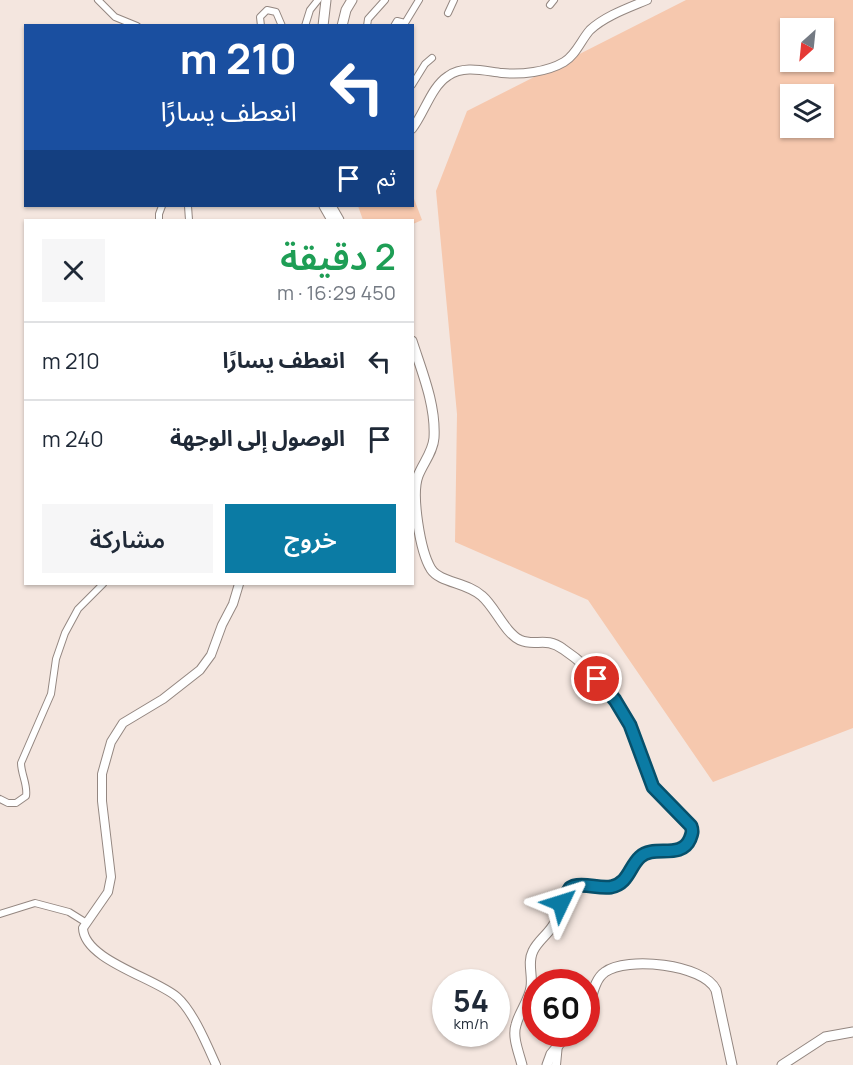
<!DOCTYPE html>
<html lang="ar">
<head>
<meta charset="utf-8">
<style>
	body { margin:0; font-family:Manrope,"Noto Sans Arabic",sans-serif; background:#f6f6f7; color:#1f2937; direction:rtl; height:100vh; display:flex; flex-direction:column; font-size:22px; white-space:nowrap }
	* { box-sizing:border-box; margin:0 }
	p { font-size:20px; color:#747a83 }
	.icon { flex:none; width:33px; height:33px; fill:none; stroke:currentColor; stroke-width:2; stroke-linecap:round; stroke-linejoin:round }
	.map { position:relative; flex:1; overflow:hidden; direction:ltr }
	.sheet { position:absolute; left:24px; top:219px; width:390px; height:366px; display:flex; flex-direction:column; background:#fff; border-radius:0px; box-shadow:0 2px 4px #0004; direction:rtl }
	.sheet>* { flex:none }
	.guide { position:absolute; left:24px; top:24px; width:390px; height:183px; border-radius:0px; box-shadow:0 2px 4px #0004; direction:rtl; background:#1a4fa0; color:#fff; overflow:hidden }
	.needle { width:39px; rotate:207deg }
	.buttons { position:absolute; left:780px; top:18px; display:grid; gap:12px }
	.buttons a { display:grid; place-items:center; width:54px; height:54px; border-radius:0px; background:#fff; box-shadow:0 2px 4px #0004; font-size:30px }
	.speed { position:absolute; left:432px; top:969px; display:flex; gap:12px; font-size:30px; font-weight:700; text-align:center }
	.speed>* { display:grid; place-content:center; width:78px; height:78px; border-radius:50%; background:#fff; box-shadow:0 2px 4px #0004; line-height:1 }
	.speed small { font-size:15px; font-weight:400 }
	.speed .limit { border:9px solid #d22; background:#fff; color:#111 }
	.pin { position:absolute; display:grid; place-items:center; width:51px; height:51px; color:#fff; margin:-26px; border:3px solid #fff; border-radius:50%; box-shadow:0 2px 6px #0007 }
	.me { position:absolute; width:66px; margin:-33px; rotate:49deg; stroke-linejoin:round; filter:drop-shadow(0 0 4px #0008) }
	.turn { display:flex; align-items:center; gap:21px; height:126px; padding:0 18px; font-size:27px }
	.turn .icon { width:78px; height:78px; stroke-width:2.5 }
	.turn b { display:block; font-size:42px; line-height:51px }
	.then { display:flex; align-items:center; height:57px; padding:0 18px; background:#0003; gap:12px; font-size:22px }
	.round { display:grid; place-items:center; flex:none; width:63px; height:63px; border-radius:0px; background:#f6f6f7 }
	.headline { display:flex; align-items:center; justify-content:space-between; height:102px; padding:0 18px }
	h1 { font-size:36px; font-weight:600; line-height:45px; color:#1e9e55 }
	.primary-button { display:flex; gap:12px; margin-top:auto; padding:12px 18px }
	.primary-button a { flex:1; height:69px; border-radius:0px; background:#0b7ba4; color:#fff; font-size:24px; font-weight:600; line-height:69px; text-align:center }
	.primary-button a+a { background:#f6f6f7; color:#1f2937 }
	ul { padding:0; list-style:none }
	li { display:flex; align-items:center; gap:18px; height:78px; padding:0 18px; border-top:2px solid #e0e1e3 }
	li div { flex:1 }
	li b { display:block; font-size:22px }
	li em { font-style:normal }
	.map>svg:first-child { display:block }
	.green { fill:#f6c8ae; fill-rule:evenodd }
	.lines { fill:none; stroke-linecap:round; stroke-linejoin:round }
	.street-casing { stroke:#948781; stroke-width:8 }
	.secondary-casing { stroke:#948781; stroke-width:10 }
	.primary-casing { stroke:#948781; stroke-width:11 }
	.street { stroke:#fff; stroke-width:6 }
	.secondary { stroke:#fff; stroke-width:8 }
	.primary { stroke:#fff; stroke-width:9 }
	.route-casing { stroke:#07506b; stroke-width:15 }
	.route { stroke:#0b7ba4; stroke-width:10 }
</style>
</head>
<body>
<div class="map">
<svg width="853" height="1065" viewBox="0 0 853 1065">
	<rect width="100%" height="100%" fill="#f4e6df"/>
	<g class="green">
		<path d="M686,0h167v728l-140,54 -125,-182 -133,-58 2,-128 -21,-223 31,-80zM790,28h34v34h-34zM790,94h34v34h-34z"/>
		<polygon points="413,196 422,220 413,224 412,220 363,220 358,206 412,206"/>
	</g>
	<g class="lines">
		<g class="street-casing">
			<g id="street">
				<polyline points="98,0 115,17 137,26"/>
				<polyline points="550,5 554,0"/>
				<polyline points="448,13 454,0"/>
				<polyline points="261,26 260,17 267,10 276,12 282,26"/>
				<polyline points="305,26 310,10 318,0"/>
				<polyline points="367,26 368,19 385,0"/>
				<polyline points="394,26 397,21 405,23 419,0"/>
				<polyline points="412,85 425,64 432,58"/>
				<polyline points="188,206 189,220"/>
				<polyline points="159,220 159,214 162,206"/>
				<path d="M0,799l8,4h8l10,-7c2,-11 -5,-22 -5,-33l30,-69 5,-35 9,-26 13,-24 25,-25"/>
				<polyline points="0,914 35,903 69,912 85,922"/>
			</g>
		</g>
		<g class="secondary-casing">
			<g id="secondary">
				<path d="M412,129c13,-17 19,-42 36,-53 16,-11 36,-5 54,-3 19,2 45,-1 62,-11 12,-7 17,-22 26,-32 15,-14 38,-22 57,-30"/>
				<path d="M216,1065c-9,-20 -23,-54 -39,-68 -22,-19 -93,-37 -94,-69l25,-36 3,-15 -9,-76v-27l9,-32 12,-19 40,-24 37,-29 11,-15 11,-30 11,-21 6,-20"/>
				<polyline points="556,1065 558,1044"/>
			</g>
		</g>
		<g class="primary-casing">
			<g id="primary">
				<polyline points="323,26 326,0"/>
				<polyline points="342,26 346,10 352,0"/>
				<polyline points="324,206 332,220"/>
				<polyline points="331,206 339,220"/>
				<path d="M412,341c10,31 24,64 22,97 -1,14 -11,25 -16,38 -7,19 2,75 13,93 9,14 36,13 51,27 13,11 23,37 38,44 16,7 25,-4 43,9 33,22 61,57 75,95 5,13 7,30 15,42 10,16 33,26 39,44 -4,30 -27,16 -46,24 -15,6 -15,26 -31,31 -14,5 -34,-7 -45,3 -10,9 -10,23 -15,34 -5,11 -17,18 -22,29 -6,12 0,23 -2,36 -2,14 -12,25 -15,38 -4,12 3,28 6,40"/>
				<path d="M586,1013c6,-12 7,-33 19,-41 21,-16 99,-8 111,18l16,75"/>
				<polyline points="547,1065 551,1054 568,1034"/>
				<polyline points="782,1065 825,1037 853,1032"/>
			</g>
		</g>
		<use href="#street" class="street"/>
		<use href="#secondary" class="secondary"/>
		<use href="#primary" class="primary"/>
	</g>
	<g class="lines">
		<g class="route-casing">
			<path id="route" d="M561,903l9,-15 4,-2c12,-3 25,3 37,1 18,-4 18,-20 29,-30 14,-13 41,3 50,-18 2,-5 3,-8 1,-13l-38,-39 -23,-62 -15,-25 -18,-21"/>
		</g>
		<use href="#route" class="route"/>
	</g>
</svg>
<div class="buttons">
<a><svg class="needle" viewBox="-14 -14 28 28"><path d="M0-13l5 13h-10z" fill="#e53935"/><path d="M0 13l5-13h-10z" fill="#747a83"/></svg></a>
<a><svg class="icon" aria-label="layers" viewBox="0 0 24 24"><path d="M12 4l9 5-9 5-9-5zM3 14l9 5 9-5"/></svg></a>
</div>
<div class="speed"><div>54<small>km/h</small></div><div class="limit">60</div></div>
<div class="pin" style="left:597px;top:679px;background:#d93025"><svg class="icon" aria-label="arrive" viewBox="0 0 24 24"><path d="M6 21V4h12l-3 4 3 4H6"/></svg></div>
<svg class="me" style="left:561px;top:903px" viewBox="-20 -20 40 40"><path d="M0-17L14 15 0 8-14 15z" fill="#0b7ba4" stroke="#fff" stroke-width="4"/></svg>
<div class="guide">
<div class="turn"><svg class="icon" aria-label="left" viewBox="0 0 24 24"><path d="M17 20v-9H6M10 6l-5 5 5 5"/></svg><div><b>210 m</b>انعطف يسارًا</div></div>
<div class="then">ثم<svg class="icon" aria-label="arrive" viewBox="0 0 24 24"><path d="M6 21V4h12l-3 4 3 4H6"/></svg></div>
</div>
<section class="sheet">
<div class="headline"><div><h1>2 دقيقة</h1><p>450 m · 16:29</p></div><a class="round"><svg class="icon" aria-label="close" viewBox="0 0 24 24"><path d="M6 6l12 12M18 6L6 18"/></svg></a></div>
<ul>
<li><svg class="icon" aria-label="left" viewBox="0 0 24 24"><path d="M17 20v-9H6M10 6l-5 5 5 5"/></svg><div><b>انعطف يسارًا</b></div><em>210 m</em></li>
<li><svg class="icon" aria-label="arrive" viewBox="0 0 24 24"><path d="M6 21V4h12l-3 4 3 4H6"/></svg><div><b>الوصول إلى الوجهة</b></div><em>240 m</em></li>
</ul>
<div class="primary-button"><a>خروج</a><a>مشاركة</a></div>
</section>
</div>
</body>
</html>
